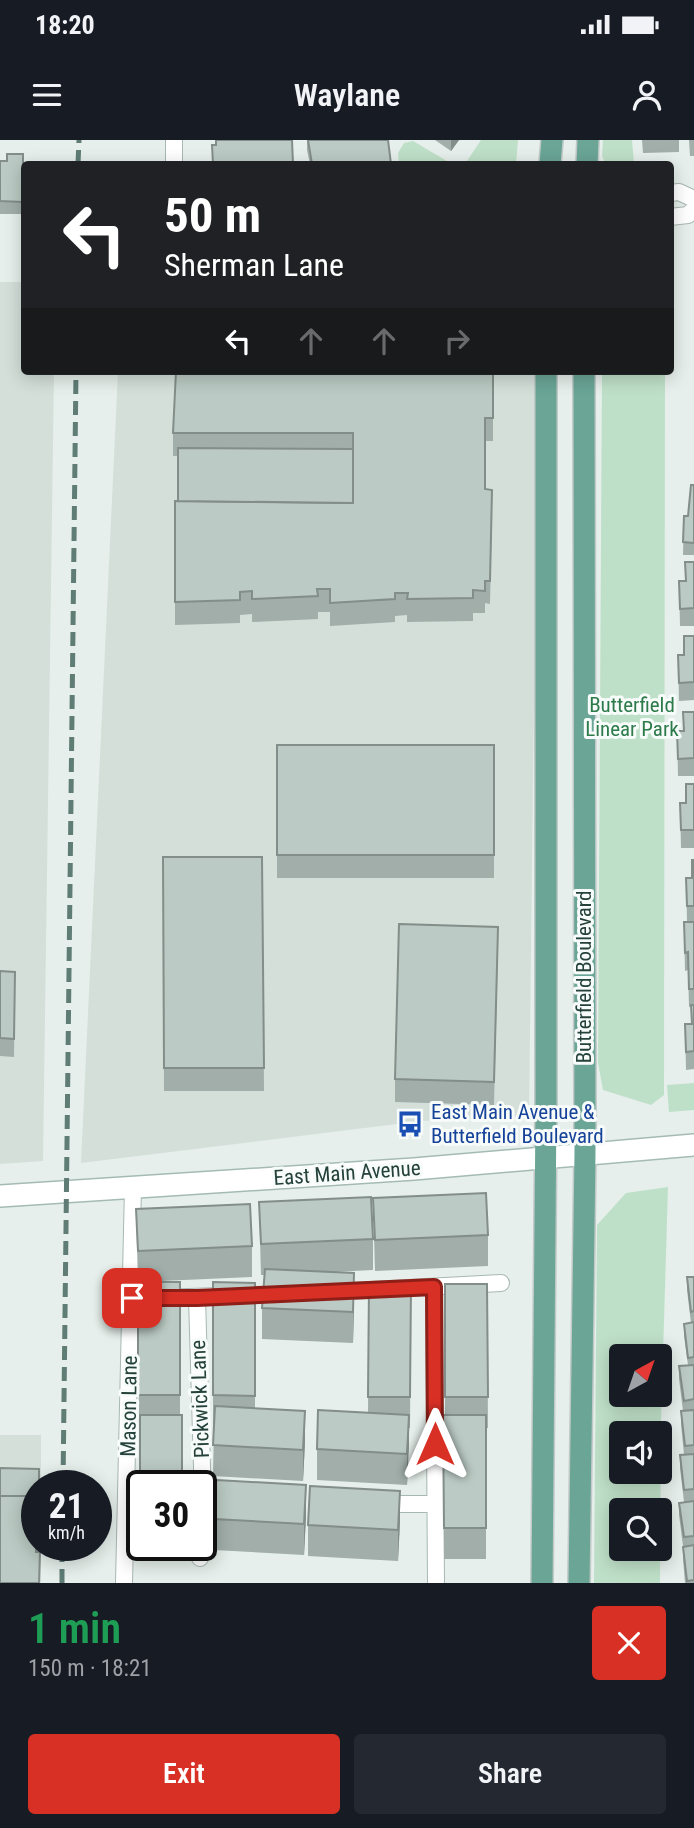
<!DOCTYPE html>
<html lang="en">
<head>
<meta charset="utf-8">
<style>
	body { margin:0; font-family:"Roboto Condensed",sans-serif; background:#242831; color:#f1f3f6; height:100vh; display:flex; flex-direction:column; font-size:26px; white-space:nowrap }
	* { box-sizing:border-box; margin:0 }
	p { font-size:23px; color:#9ea1a6 }
	.icon { flex:none; width:38px; height:38px; fill:none; stroke:currentColor; stroke-width:2; stroke-linecap:round; stroke-linejoin:round }
	.map { position:relative; height:1443px; overflow:hidden }
	.sheet { display:flex; flex-direction:column; background:#171b24; flex:1 }
	.sheet>* { flex:none }
	.hud { position:absolute; left:21px; top:21px; width:653px; height:214px; border-radius:7px; box-shadow:0 4px 18px #0003; background:#202124; color:#fff; overflow:hidden }
	.needle { width:46px; rotate:40deg }
	.controls { position:absolute; left:609px; top:1204px; display:grid; gap:14px }
	.controls a { display:grid; place-items:center; width:63px; height:63px; border-radius:7px; background:#171b24; box-shadow:0 4px 18px #0003; font-size:35px }
	.speed { position:absolute; left:21px; top:1330px; display:flex; gap:14px; font-size:35px; font-weight:700; text-align:center }
	.speed>* { display:grid; place-content:center; width:91px; height:91px; border-radius:50%; background:#171b24; box-shadow:0 4px 18px #0003; line-height:1 }
	.speed small { font-size:18px; font-weight:400 }
	.speed .limit { border:4px solid #111; border-radius:10px; background:#fff; color:#111 }
	.pin { position:absolute; display:grid; place-items:center; width:60px; height:60px; color:#fff; margin:-30px; border-radius:14px; box-shadow:0 4px 10px #0006 }
	.me { position:absolute; width:77px; margin:-38px; rotate:0deg; stroke-linejoin:round; filter:drop-shadow(0 0 5px #0008) }
	.turn { display:flex; align-items:center; gap:24px; height:147px; padding:0 28px; font-size:32px }
	.turn .icon { width:91px; height:91px; stroke-width:2.5 }
	.turn b { display:block; font-size:49px; line-height:60px }
	.lanes { display:flex; align-items:center; height:66px; padding:0 28px; background:#0003; justify-content:center; gap:35px; direction:ltr }
	.lanes .off { opacity:.35 }
	.round { display:grid; place-items:center; flex:none; width:74px; height:74px; border-radius:7px; background:#242831 }
	.headline { display:flex; align-items:center; justify-content:space-between; height:119px; padding:0 28px }
	h1 { font-size:42px; font-weight:600; line-height:52px; color:#1e9e55 }
	.button { display:flex; gap:14px; margin-top:auto; padding:14px 28px }
	.button a { flex:1; height:80px; border-radius:7px; background:#d93025; color:#fff; font-size:28px; font-weight:600; line-height:80px; text-align:center }
	.button a+a { background:#242831; color:#f1f3f6 }
	.status { display:flex; justify-content:space-between; align-items:center; height:49px; padding:0 35px; background:#171b24; direction:ltr }
	.status svg { height:19px; fill:currentColor }
	header { display:flex; justify-content:space-between; align-items:center; height:91px; padding:0 28px; background:#171b24; font-size:32px; font-weight:600 }
	.map>svg:first-child { display:block }
	.built { fill:#d4dfda }
	.green { fill:#bfe0c8; fill-rule:evenodd }
	.lines { fill:none; stroke-linecap:round; stroke-linejoin:round }
	.minor-casing { stroke:#a8b8b2; stroke-width:18 }
	.secondary-casing { stroke:#a4bbb3; stroke-width:24 }
	.primary-casing { stroke:#c2cac8; stroke-width:24 }
	.minor { stroke:#fff; stroke-width:16 }
	.secondary { stroke:#fff; stroke-width:21 }
	.primary { stroke:#6aa596; stroke-width:21 }
	.rail { stroke:#5f7d75; stroke-width:5; stroke-dasharray:14 7; stroke-linecap:butt }
	.wall { fill:#a1aea9 }
	.shaded-wall { fill:#838d89 }
	.building { fill:#bbcac4; stroke:#838d89; stroke-width:2 }
	.route-casing { stroke:#8d1f18; stroke-width:18 }
	.route { stroke:#d93025; stroke-width:12 }
	.labels { text-anchor:middle; dominant-baseline:central; stroke-width:6; stroke-linejoin:round; paint-order:stroke }
	.park-label { font-size:21px; fill:#2d7a4b; stroke:#f7fbf9 }
	.street-label { font-size:21px; fill:#24423a; stroke:#f7fbf9 }
	.transit-label { font-size:21px; fill:#164399; stroke:#f7fbf9; text-anchor:start }
</style>
</head>
<body>
<div class="status"><b>18:20</b><svg viewBox="0 0 49 12"><path d="M0 12V9h3v3zM5 12V6h3v6zM10 12V3h3v9zM15 12V0h3v12zM26 1h20v11H26zM47 4h2v5h-2z"/></svg></div>
<header><svg class="icon" aria-label="menu" viewBox="0 0 24 24"><path d="M4 6h16M4 12h16M4 18h16"/></svg>Waylane<svg class="icon" aria-label="person" viewBox="0 0 24 24"><circle cx="12" cy="8" r="4"/><path d="M4 21q1-7 8-7t8 7"/></svg></header>
<div class="map">
<svg width="694" height="1443" viewBox="0 0 694 1443">
	<rect width="100%" height="100%" fill="#e6efeb"/>
	<g class="built">
		<polygon points="0,142 24,142 24,231 54,231 43,1021 0,1024"/>
		<polygon points="118,231 538,231 529,976 421,981 81,1023"/>
		<polygon points="0,1295 41,1295 41,1346 37,1346 37,1405 41,1405 41,1443 0,1443"/>
	</g>
	<g class="green">
		<polygon points="481,0 518,0 516,24 465,24"/>
		<polygon points="603,0 632,0 634,24 606,24 602,16"/>
		<polygon points="413,1 452,24 399,24 398,13 404,3"/>
		<polygon points="602,231 665,231 664,955 651,965 603,950 598,923"/>
		<polygon points="694,943 694,970 669,972 667,945"/>
		<path d="M668,1047l-7,235 -1,161h-66l3,-358 29,-32zM660,1216v39h-39v-39zM660,1293v39h-39v-39zM660,1370v39h-39v-39z"/>
	</g>
	<g class="lines">
		<g class="minor-casing">
			<g id="minor">
				<polyline points="174,0 174,24"/>
				<polyline points="670,53 679,52 694,59"/>
				<polyline points="670,77 688,75 694,69"/>
				<polyline points="434,1147 436,1443"/>
				<polyline points="333,1152 501,1143"/>
				<polyline points="159,1158 283,1154"/>
				<polyline points="197,1158 203,1361 201,1401"/>
				<polyline points="380,1364 435,1364"/>
				<polyline points="200,1418 201,1405"/>
				<polyline points="124,1443 133,1047"/>
			</g>
		</g>
		<g class="secondary-casing">
			<polyline id="secondary" points="0,1056 414,1029 694,1005"/>
		</g>
		<g class="primary-casing">
			<g id="primary">
				<polyline points="550,24 552,0"/>
				<polyline points="587,24 588,0"/>
				<polyline points="542,1443 546,968 546,231"/>
				<polyline points="579,1443 585,1013 584,231"/>
			</g>
		</g>
		<use href="#minor" class="minor"/>
		<use href="#secondary" class="secondary"/>
		<use href="#primary" class="primary"/>
		<g class="rail">
			<polyline points="78,24 79,0"/>
			<polyline points="63,1346 76,231"/>
			<polyline points="62,1443 62,1405"/>
		</g>
	</g>
	<g class="wall">
		<polygon points="307,0 391,24 310,24 307,10"/>
		<polygon points="435,0 459,0 451,11"/>
		<polygon points="642,0 679,0 679,12 643,13"/>
		<polygon points="689,0 694,0 694,16 690,16"/>
		<polygon points="23,14 23,74 0,74 0,21 7,21"/>
		<polygon points="493,231 493,301 485,301 485,349 492,373 490,464 485,463 485,473 473,473 473,481 407,482 407,475 395,476 395,482 330,486 330,472 318,472 318,479 252,482 252,474 240,475 240,483 175,485 175,361 178,361 178,316 173,316 173,293"/>
		<polygon points="694,345 694,415 683,415 684,376 688,376"/>
		<polygon points="685,422 694,422 694,486 680,486 679,441 685,441"/>
		<polygon points="684,496 694,496 694,560 679,561 678,515 684,515"/>
		<polygon points="683,572 694,572 694,636 678,636 677,591 683,591"/>
		<rect x="277" y="605" width="217" height="133"/>
		<polygon points="686,644 694,644 694,708 681,708 680,663 686,663"/>
		<polygon points="163,717 262,717 264,951 164,951"/>
		<polygon points="692,720 694,720 694,929 686,930 685,884 691,884 691,867 689,867 688,830 685,831 684,782 687,782 686,738 692,738"/>
		<polygon points="498,810 494,965 395,962 395,939"/>
		<polygon points="0,831 15,832 14,917 0,916"/>
		<polygon points="373,1058 488,1095 488,1126 375,1131"/>
		<polygon points="259,1062 373,1099 373,1130 333,1132 354,1164 353,1203 262,1199 262,1168 264,1135 261,1135"/>
		<polygon points="136,1069 252,1106 252,1137 138,1142"/>
		<polygon points="687,1137 694,1137 694,1443 685,1443 683,1419 683,1406 679,1375 679,1363 684,1362 680,1328 680,1315 684,1315 681,1284 681,1271 683,1271 679,1239 679,1226 688,1225 684,1196 684,1184 691,1183 687,1150"/>
		<polygon points="138,1142 180,1142 180,1275 142,1346 142,1405 182,1405 182,1419 140,1419"/>
		<polygon points="213,1142 255,1143 255,1269 305,1302 303,1341 213,1336 214,1286 213,1286"/>
		<polygon points="369,1144 411,1144 410,1288 409,1288 407,1345 317,1340 317,1309 368,1273"/>
		<polygon points="445,1144 487,1144 488,1288 486,1288 486,1419 444,1419 443,1275 445,1275"/>
		<polygon points="306,1376 304,1415 214,1410 214,1379"/>
		<polygon points="400,1381 398,1421 308,1416 308,1385"/>
	</g>
	<g class="shaded-wall">
		<polygon points="451,0 459,0 451,11"/>
		<polygon points="354,1133 354,1164 353,1203 353,1172"/>
		<polygon points="305,1271 305,1302 303,1341 303,1310"/>
		<polygon points="409,1275 409,1306 407,1345 407,1314"/>
		<polygon points="306,1345 306,1376 304,1415 304,1384"/>
		<polygon points="400,1351 400,1381 398,1421 398,1390"/>
	</g>
	<g class="building">
		<polygon points="216,0 292,0 293,24 213,24 212,5 216,5"/>
		<polygon points="308,0 388,0 391,24 312,24"/>
		<polygon points="7,14 23,14 23,62 0,61 0,21 7,21"/>
		<polygon points="176,231 493,231 493,278 485,278 485,349 492,350 490,441 485,441 485,451 473,450 473,458 407,459 408,453 395,453 395,459 330,463 330,449 317,449 318,456 252,459 252,451 240,452 240,460 175,462 175,361 353,363 353,293 173,293"/>
		<polygon points="178,308 353,309 353,363 178,361"/>
		<polygon points="691,345 694,345 694,403 683,402 684,376 688,376"/>
		<polygon points="685,422 694,422 694,468 680,469 679,441 686,441"/>
		<polygon points="684,496 694,496 694,542 679,543 678,515 684,515"/>
		<polygon points="683,572 694,572 694,618 678,619 677,591 684,591"/>
		<rect x="277" y="605" width="217" height="110"/>
		<polygon points="686,644 694,644 694,690 681,690 680,663 686,663"/>
		<polygon points="163,717 262,717 264,928 164,928"/>
		<polygon points="692,720 694,720 694,766 687,766 686,738 692,738"/>
		<polygon points="684,782 694,782 694,849 689,849 688,812 685,813"/>
		<polygon points="399,784 498,787 494,942 395,939"/>
		<polygon points="0,831 15,832 14,899 0,898"/>
		<polygon points="691,865 694,865 694,911 686,912 685,884 692,884"/>
		<polygon points="486,1053 488,1095 375,1100 373,1058"/>
		<polygon points="371,1057 373,1099 261,1104 259,1062"/>
		<polygon points="250,1064 252,1106 138,1111 136,1069"/>
		<polygon points="265,1129 354,1133 353,1172 262,1168"/>
		<polygon points="687,1137 694,1137 694,1171 691,1172"/>
		<rect x="138" y="1142" width="42" height="113"/>
		<polygon points="213,1142 255,1143 255,1256 213,1255"/>
		<polygon points="369,1144 411,1144 410,1257 368,1257"/>
		<polygon points="445,1144 487,1144 488,1257 445,1257"/>
		<polygon points="694,1182 694,1217 688,1218 684,1184"/>
		<polygon points="694,1225 694,1259 684,1261 679,1226"/>
		<polygon points="215,1266 305,1271 303,1310 213,1305"/>
		<polygon points="318,1270 409,1275 407,1314 317,1309"/>
		<polygon points="694,1270 694,1305 685,1306 681,1271"/>
		<polygon points="140,1275 182,1275 182,1346 142,1346 142,1388 140,1388"/>
		<polygon points="443,1275 486,1275 486,1388 444,1388"/>
		<polygon points="694,1314 694,1349 684,1350 680,1315"/>
		<polygon points="0,1328 39,1329 39,1346 37,1346 37,1356 0,1356"/>
		<polygon points="216,1340 306,1345 304,1384 214,1379"/>
		<polygon points="310,1346 400,1351 398,1390 308,1385"/>
		<polygon points="0,1356 37,1356 36,1412 40,1412 39,1443 0,1443"/>
		<polygon points="694,1361 694,1396 684,1397 679,1363"/>
		<polygon points="694,1405 694,1440 687,1441 683,1407"/>
	</g>
	<g class="lines">
		<g class="route-casing">
			<polyline id="route" points="132,1158 197,1158 434,1147 435,1304"/>
		</g>
		<use href="#route" class="route"/>
	</g>
	<defs>
		<g id="bus-bare" transform="scale(2.1)"><path d="M-5-6H5V4H4V6H2V4H-2V6H-4V4H-5ZM-3.5-4V0h7V-4ZM-3.5 1.2v1.5H-2V1.2ZM2 1.2v1.5H3.5V1.2Z" fill="#1a4fb4" stroke="#f7fbf9" stroke-width="2.5" paint-order="stroke"/></g>
	</defs>
	<g fill-rule="evenodd">
		<use href="#bus-bare" x="410" y="984"/>
	</g>
	<g class="labels">
		<g class="park-label">
			<text x="632" y="565">Butterfield<tspan x="632" dy="24">Linear Park</tspan></text>
		</g>
		<g class="street-label">
			<text transform="translate(584 837) rotate(-90)">Butterfield Boulevard</text>
			<text transform="translate(347 1033) rotate(-4)">East Main Avenue</text>
			<text transform="translate(200 1259) rotate(-92)">Pickwick Lane</text>
			<text transform="translate(129 1266) rotate(-89)">Mason Lane</text>
		</g>
		<g class="transit-label">
			<text x="431" y="972">East Main Avenue &amp;<tspan x="431" dy="24">Butterfield Boulevard</tspan></text>
		</g>
	</g>
</svg>
<div class="controls">
<a><svg class="needle" viewBox="-14 -14 28 28"><path d="M0-13l5 13h-10z" fill="#e53935"/><path d="M0 13l5-13h-10z" fill="#9ea1a6"/></svg></a>
<a><svg class="icon" aria-label="sound" viewBox="0 0 24 24"><path d="M4 9h4l5-4v14l-5-4H4zM17 9q2 3 0 6"/></svg></a>
<a><svg class="icon" aria-label="search" viewBox="0 0 24 24"><circle cx="10" cy="10" r="6"/><path d="M15 15l6 6"/></svg></a>
</div>
<div class="speed"><div>21<small>km/h</small></div><div class="limit">30</div></div>
<div class="pin" style="left:132px;top:1158px;background:#d93025"><svg class="icon" aria-label="arrive" viewBox="0 0 24 24"><path d="M6 21V4h12l-3 4 3 4H6"/></svg></div>
<svg class="me" style="left:435px;top:1304px" viewBox="-20 -20 40 40"><path d="M0-17L14 15 0 8-14 15z" fill="#d93025" stroke="#fff" stroke-width="4"/></svg>
<div class="hud">
<div class="turn"><svg class="icon" aria-label="left" viewBox="0 0 24 24"><path d="M17 20v-9H6M10 6l-5 5 5 5"/></svg><div><b>50 m</b>Sherman Lane</div></div>
<div class="lanes"><svg class="icon" aria-label="left" viewBox="0 0 24 24"><path d="M17 20v-9H6M10 6l-5 5 5 5"/></svg><svg class="icon off" aria-label="ahead" viewBox="0 0 24 24"><path d="M12 20V5M6 11l6-6 6 6"/></svg><svg class="icon off" aria-label="ahead" viewBox="0 0 24 24"><path d="M12 20V5M6 11l6-6 6 6"/></svg><svg class="icon off" aria-label="right" viewBox="0 0 24 24"><path d="M7 20v-9h11M14 6l5 5-5 5"/></svg></div>
</div>
</div>
<section class="sheet">
<div class="headline"><div><h1>1 min</h1><p>150 m · 18:21</p></div><a class="round" style="background:#d93025;color:#fff"><svg class="icon" aria-label="close" viewBox="0 0 24 24"><path d="M6 6l12 12M18 6L6 18"/></svg></a></div>
<div class="button"><a>Exit</a><a>Share</a></div>
</section>
</body>
</html>
